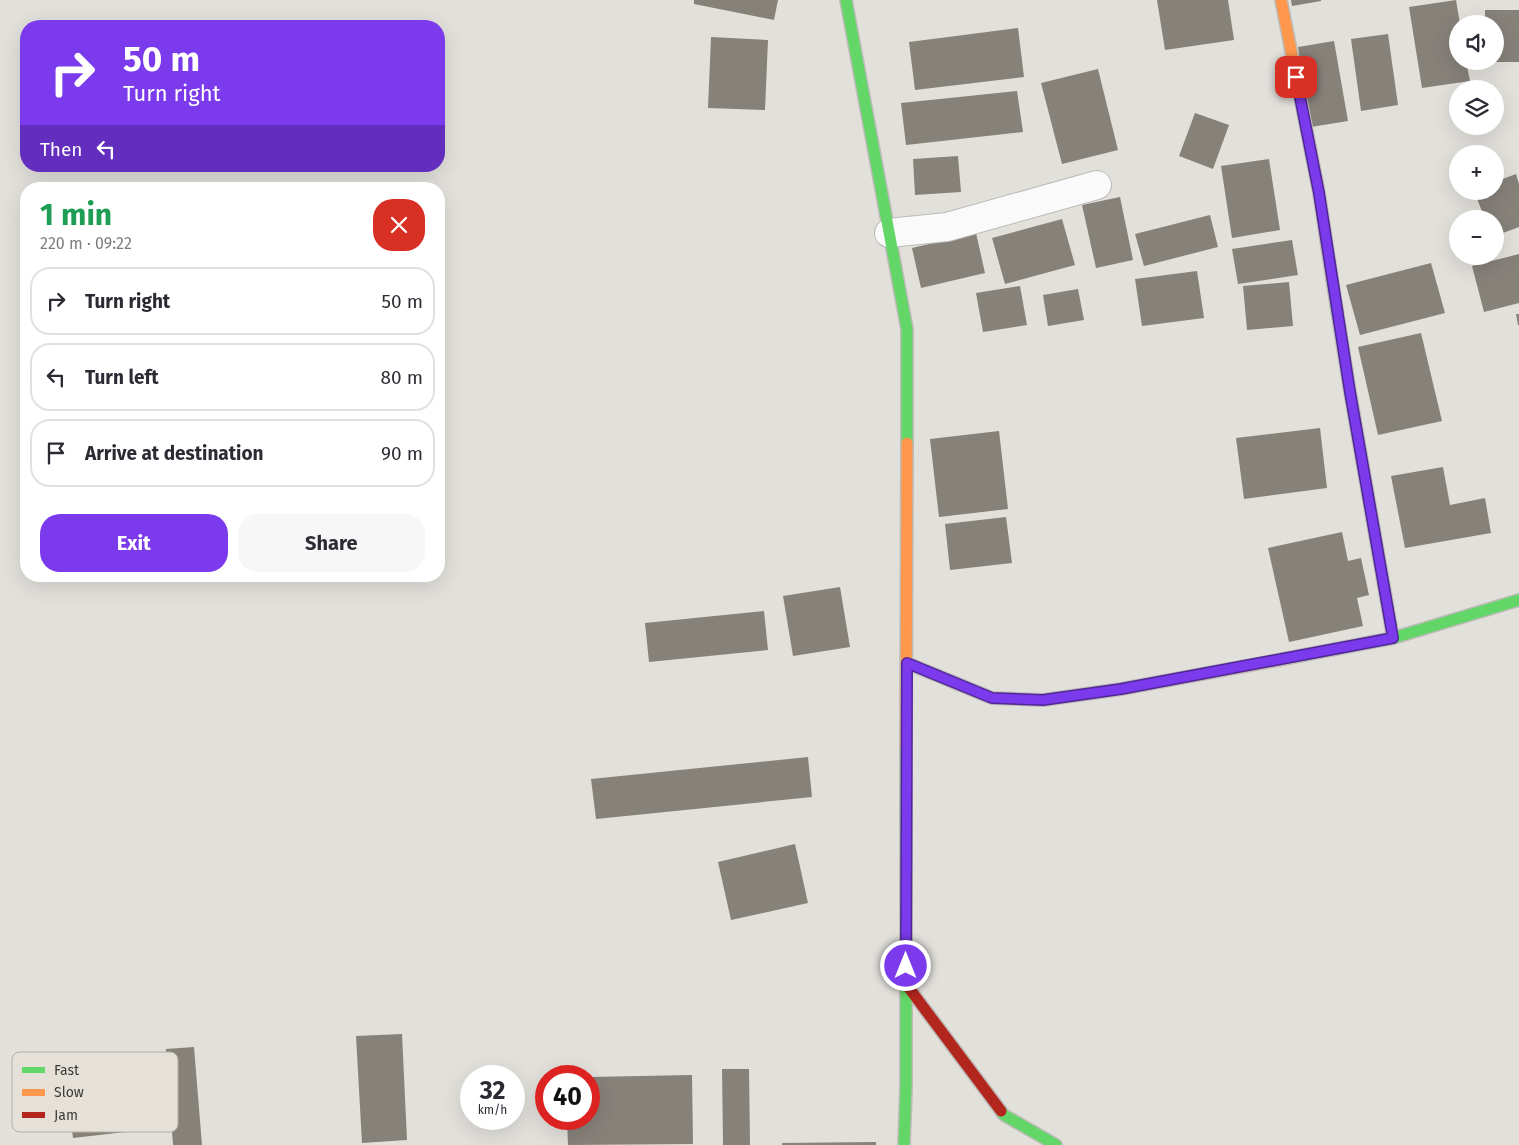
<!DOCTYPE html>
<html lang="en">
<head>
<meta charset="utf-8">
<style>
	body { margin:0; font-family:"Fira Sans",sans-serif; background:#f7f7f7; color:#2b2b33; height:100vh; display:flex; flex-direction:column; font-size:19px; white-space:nowrap }
	* { box-sizing:border-box; margin:0 }
	p { font-size:16px; color:#7c7c81 }
	.icon { flex:none; width:28px; height:28px; fill:none; stroke:currentColor; stroke-width:2; stroke-linecap:round; stroke-linejoin:round }
	.map { position:relative; flex:1; overflow:hidden }
	.drawer { position:absolute; left:20px; top:182px; width:425px; height:400px; display:flex; flex-direction:column; background:#fff; border-radius:20px; box-shadow:0 5px 20px #0002 }
	.drawer>* { flex:none }
	.banner { position:absolute; left:20px; top:20px; width:425px; height:152px; border-radius:20px; box-shadow:0 5px 20px #0002; background:#7c3aed; color:#fff; overflow:hidden }
	.fabs { position:absolute; left:1449px; top:15px; display:grid; gap:10px }
	.fabs a { display:grid; place-items:center; width:55px; height:55px; border-radius:50%; background:#fff; box-shadow:0 5px 20px #0002; font-size:25px }
	.speed { position:absolute; left:460px; top:1065px; display:flex; gap:10px; font-size:25px; font-weight:700; text-align:center }
	.speed>* { display:grid; place-content:center; width:65px; height:65px; border-radius:50%; background:#fff; box-shadow:0 5px 20px #0002; line-height:1 }
	.speed small { font-size:12px; font-weight:400 }
	.speed .limit { border:8px solid #d22; background:#fff; color:#111 }
	.pin { position:absolute; display:grid; place-items:center; width:42px; height:42px; color:#fff; margin:-21px; border-radius:10px; box-shadow:0 2px 8px #0006 }
	.me { position:absolute; width:55px; margin:-28px; rotate:0deg; stroke-linejoin:round; filter:drop-shadow(0 0 4px #0008) }
	.turn { display:flex; align-items:center; gap:18px; height:105px; padding:0 20px; font-size:22px }
	.turn .icon { width:65px; height:65px; stroke-width:2.5 }
	.turn b { display:block; font-size:35px; line-height:42px }
	.then { display:flex; align-items:center; height:48px; padding:0 20px; background:#0003; gap:10px; font-size:19px }
	.round { display:grid; place-items:center; flex:none; width:52px; height:52px; border-radius:20px; background:#f7f7f7 }
	.headline { display:flex; align-items:center; justify-content:space-between; height:85px; padding:0 20px }
	h1 { font-size:30px; font-weight:700; line-height:38px; color:#1e9e55 }
	.action { display:flex; gap:10px; margin-top:auto; padding:10px 20px }
	.action a { flex:1; height:58px; border-radius:20px; background:#7c3aed; color:#fff; font-size:20px; font-weight:700; line-height:58px; text-align:center }
	.action a+a { background:#f7f7f7; color:#2b2b33 }
	ul { padding:0; list-style:none }
	li { display:flex; align-items:center; gap:15px; height:68px; margin:0 10px 8px; padding:0 10px; border:2px solid #e1e1e2; border-radius:20px }
	li div { flex:1 }
	li b { display:block; font-size:19px }
	li em { font-style:normal }
	.map>svg:first-child { display:block }
	.building { fill:#868179 }
	.lines { fill:none; stroke-linecap:round; stroke-linejoin:round }
	.street-casing { stroke:#bcbbb7; stroke-width:30 }
	.fast-casing { stroke:#bcbbb7; stroke-width:14 }
	.slow-casing { stroke:#bcbbb7; stroke-width:14 }
	.jam-casing { stroke:#bcbbb7; stroke-width:14 }
	.street { stroke:#fbfafa; stroke-width:28 }
	.fast { stroke:#63d668; stroke-width:11 }
	.slow { stroke:#ff974d; stroke-width:11 }
	.jam { stroke:#b3261e; stroke-width:11 }
	.route-casing { stroke:#51269a; stroke-width:12 }
	.route { stroke:#7c3aed; stroke-width:9 }
	.key { fill:#e5e1d8; stroke:#b2afa8; stroke-width:1 }
	.key-label { font-size:14px; fill:#3c3a37 }
</style>
</head>
<body>
<div class="map">
<svg width="1519" height="1145" viewBox="0 0 1519 1145">
	<rect width="100%" height="100%" fill="#e2e0db"/>
	<g class="building">
		<polygon points="694,0 778,0 774,20 694,4"/>
		<polygon points="1157,0 1228,0 1234,40 1165,50"/>
		<polygon points="1291,0 1321,0 1321,1 1292,6"/>
		<polygon points="1456,0 1460,24 1458,24 1458,61 1466,61 1470,81 1422,88 1409,7"/>
		<polygon points="1485,10 1519,10 1519,62 1495,62 1495,24 1485,24"/>
		<polygon points="1018,28 1024,77 915,90 909,42"/>
		<polygon points="1388,34 1398,105 1361,111 1351,39"/>
		<polygon points="711,37 768,40 765,110 708,108"/>
		<polygon points="1334,41 1348,121 1311,127 1298,47"/>
		<polygon points="1098,69 1118,150 1062,164 1041,83"/>
		<polygon points="1017,91 1023,132 906,145 901,103"/>
		<polygon points="1195,113 1229,125 1213,169 1179,156"/>
		<polygon points="958,156 961,192 915,195 913,159"/>
		<polygon points="1269,159 1280,230 1232,238 1221,166"/>
		<polygon points="1516,174 1519,184 1519,227 1495,236 1495,219 1485,219 1474,191 1495,191 1495,182"/>
		<polygon points="1120,197 1133,260 1096,268 1082,205"/>
		<polygon points="1210,215 1218,247 1144,266 1135,234"/>
		<polygon points="1062,219 1075,265 1005,284 992,238"/>
		<polygon points="976,233 985,273 921,288 912,248"/>
		<polygon points="1292,240 1298,275 1238,284 1232,249"/>
		<polygon points="1519,254 1519,303 1484,312 1472,266"/>
		<polygon points="1431,263 1445,313 1360,335 1346,285"/>
		<polygon points="1197,271 1204,318 1142,326 1135,279"/>
		<polygon points="1289,282 1293,326 1247,330 1243,286"/>
		<polygon points="1020,286 1027,325 983,332 976,293"/>
		<polygon points="1078,289 1084,320 1048,326 1043,295"/>
		<polygon points="1516,314 1519,314 1519,325 1518,325"/>
		<polygon points="1421,333 1442,421 1378,435 1358,347"/>
		<polygon points="1320,428 1327,488 1244,499 1236,438"/>
		<polygon points="999,431 1008,509 939,517 930,439"/>
		<polygon points="1443,467 1450,505 1485,498 1491,533 1405,548 1391,476"/>
		<polygon points="1006,517 1012,563 950,570 945,524"/>
		<polygon points="1342,532 1348,561 1361,558 1369,595 1357,598 1363,626 1289,642 1268,548"/>
		<polygon points="840,587 850,647 793,656 783,596"/>
		<polygon points="764,611 768,650 649,662 645,623"/>
		<polygon points="808,757 812,797 596,819 591,779"/>
		<polygon points="795,844 808,903 731,920 718,862"/>
		<polygon points="402,1034 407,1140 362,1143 356,1036"/>
		<polygon points="194,1047 202,1145 173,1145 166,1049"/>
		<polygon points="722,1069 749,1069 750,1145 723,1145"/>
		<polygon points="692,1075 693,1144 568,1145 567,1119 589,1119 589,1077"/>
		<polygon points="127,1078 134,1131 73,1138 66,1085"/>
		<polygon points="876,1142 876,1145 782,1145 782,1143"/>
	</g>
	<g class="lines">
		<g class="street-casing">
			<polyline id="street" points="889,233 947,227 1097,185"/>
		</g>
		<g class="fast-casing">
			<g id="fast">
				<polyline points="846,0 907,329 907,443"/>
				<polyline points="1332,279 1350,392 1393,638"/>
				<polyline points="1283,659 1393,638 1519,600"/>
				<polyline points="1001,1111 1004,1115 1056,1145"/>
				<polyline points="904,1145 906,1088 906,747"/>
			</g>
		</g>
		<g class="slow-casing">
			<g id="slow">
				<polyline points="1281,0 1319,193 1332,279"/>
				<polyline points="907,663 992,698 1043,700 1121,689 1283,659"/>
				<polyline points="906,747 907,443"/>
			</g>
		</g>
		<g class="jam-casing">
			<polyline id="jam" points="906,984 1001,1111"/>
		</g>
		<use href="#street" class="street"/>
		<use href="#fast" class="fast"/>
		<use href="#slow" class="slow"/>
		<use href="#jam" class="jam"/>
	</g>
	<g class="lines">
		<g class="route-casing">
			<polyline id="route" points="906,966 907,663 992,698 1043,700 1121,689 1393,638 1350,392 1319,193 1296,77"/>
		</g>
		<use href="#route" class="route"/>
	</g>
	<rect x="12" y="1052" width="166" height="80" rx="8" class="key"/>
	<rect x="22" y="1067" width="23" height="6" fill="#63d668"/>
	<rect x="22" y="1089" width="23" height="7" fill="#ff974d"/>
	<rect x="22" y="1112" width="23" height="6" fill="#b3261e"/>
	<g class="key-label">
		<text x="54" y="1075">Fast</text>
		<text x="54" y="1097">Slow</text>
		<text x="54" y="1120">Jam</text>
	</g>
</svg>
<div class="fabs">
<a><svg class="icon" aria-label="sound" viewBox="0 0 24 24"><path d="M4 9h4l5-4v14l-5-4H4zM17 9q2 3 0 6"/></svg></a>
<a><svg class="icon" aria-label="layers" viewBox="0 0 24 24"><path d="M12 4l9 5-9 5-9-5zM3 14l9 5 9-5"/></svg></a>
<a>+</a>
<a>−</a>
</div>
<div class="speed"><div>32<small>km/h</small></div><div class="limit">40</div></div>
<div class="pin" style="left:1296px;top:77px;background:#d93025"><svg class="icon" aria-label="arrive" viewBox="0 0 24 24"><path d="M6 21V4h12l-3 4 3 4H6"/></svg></div>
<svg class="me" style="left:906px;top:966px" viewBox="-20 -20 40 40"><circle r="17" fill="#7c3aed" stroke="#fff" stroke-width="3"/><path d="M0-11L8 9 0 5-8 9z" fill="#fff"/></svg>
<div class="banner">
<div class="turn"><svg class="icon" aria-label="right" viewBox="0 0 24 24"><path d="M7 20v-9h11M14 6l5 5-5 5"/></svg><div><b>50 m</b>Turn right</div></div>
<div class="then">Then<svg class="icon" aria-label="left" viewBox="0 0 24 24"><path d="M17 20v-9H6M10 6l-5 5 5 5"/></svg></div>
</div>
<section class="drawer">
<div class="headline"><div><h1>1 min</h1><p>220 m · 09:22</p></div><a class="round" style="background:#d93025;color:#fff"><svg class="icon" aria-label="close" viewBox="0 0 24 24"><path d="M6 6l12 12M18 6L6 18"/></svg></a></div>
<ul>
<li><svg class="icon" aria-label="right" viewBox="0 0 24 24"><path d="M7 20v-9h11M14 6l5 5-5 5"/></svg><div><b>Turn right</b></div><em>50 m</em></li>
<li><svg class="icon" aria-label="left" viewBox="0 0 24 24"><path d="M17 20v-9H6M10 6l-5 5 5 5"/></svg><div><b>Turn left</b></div><em>80 m</em></li>
<li><svg class="icon" aria-label="arrive" viewBox="0 0 24 24"><path d="M6 21V4h12l-3 4 3 4H6"/></svg><div><b>Arrive at destination</b></div><em>90 m</em></li>
</ul>
<div class="action"><a>Exit</a><a>Share</a></div>
</section>
</div>
</body>
</html>
